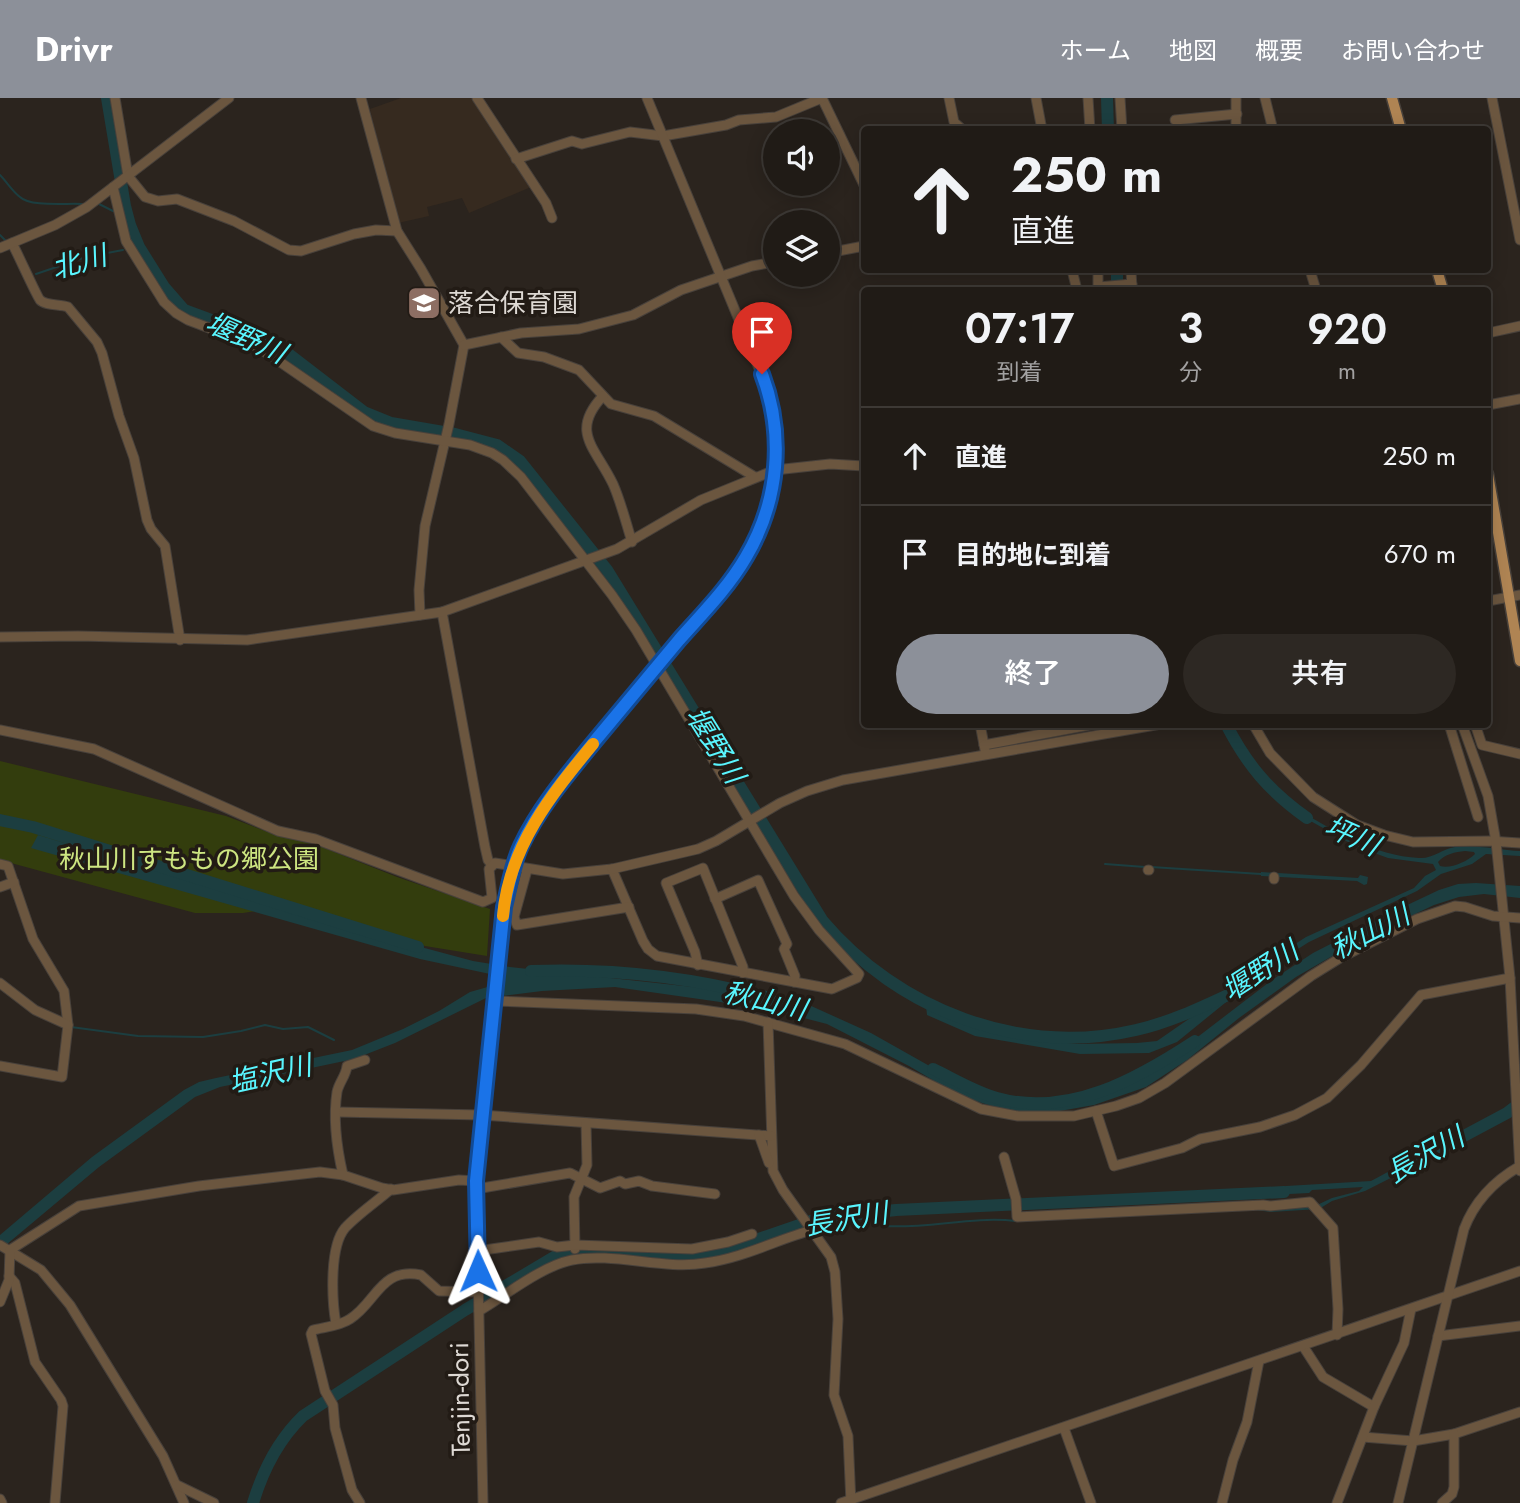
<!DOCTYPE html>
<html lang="ja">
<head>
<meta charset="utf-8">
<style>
	body { margin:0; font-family:Jost,"Noto Sans JP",sans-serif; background:#2d2823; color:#f1f3f6; height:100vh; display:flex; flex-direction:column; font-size:26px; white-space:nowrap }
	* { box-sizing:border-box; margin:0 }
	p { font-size:23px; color:#a2a1a1 }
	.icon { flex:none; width:38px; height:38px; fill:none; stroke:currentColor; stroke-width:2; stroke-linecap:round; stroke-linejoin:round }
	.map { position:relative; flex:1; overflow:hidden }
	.sheet { position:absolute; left:861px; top:189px; width:630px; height:441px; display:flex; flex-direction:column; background:#201b16; border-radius:7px; box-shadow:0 4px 18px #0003,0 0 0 2px #3d3935 }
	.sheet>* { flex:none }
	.top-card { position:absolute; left:861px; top:28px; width:630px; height:147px; border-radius:7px; box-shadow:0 4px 18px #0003,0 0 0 2px #3d3935; background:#201b16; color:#f1f3f6; overflow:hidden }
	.controls { position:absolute; left:763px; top:21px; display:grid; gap:14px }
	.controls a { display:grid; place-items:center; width:77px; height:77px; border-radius:50%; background:#201b16; box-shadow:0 4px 18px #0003,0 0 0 2px #3d3935; font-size:35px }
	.pin { position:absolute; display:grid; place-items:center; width:60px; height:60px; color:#fff; margin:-72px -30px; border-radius:50% 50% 50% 0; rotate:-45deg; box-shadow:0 0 7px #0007 }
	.pin .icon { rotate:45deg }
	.me { position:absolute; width:77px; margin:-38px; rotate:359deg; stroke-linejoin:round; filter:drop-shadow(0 0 5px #0008) }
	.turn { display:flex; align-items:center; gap:24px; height:147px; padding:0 35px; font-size:32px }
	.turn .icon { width:91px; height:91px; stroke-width:2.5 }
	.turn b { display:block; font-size:49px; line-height:60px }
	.eta { display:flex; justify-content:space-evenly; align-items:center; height:119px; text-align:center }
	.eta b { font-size:42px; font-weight:600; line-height:49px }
	.cta { display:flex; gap:14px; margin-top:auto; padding:14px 35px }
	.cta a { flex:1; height:80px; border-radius:42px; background:#8c9099; color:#fff; font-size:28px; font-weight:600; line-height:80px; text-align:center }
	.cta a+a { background:#2d2823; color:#f1f3f6 }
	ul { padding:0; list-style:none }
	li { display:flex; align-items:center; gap:21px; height:98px; padding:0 35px; border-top:2px solid #3d3935 }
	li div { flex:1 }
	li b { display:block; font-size:26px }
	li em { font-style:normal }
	header { display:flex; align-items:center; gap:42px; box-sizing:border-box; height:98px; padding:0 35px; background:#8c9099; color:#fff }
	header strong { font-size:33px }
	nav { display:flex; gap:38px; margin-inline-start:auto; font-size:24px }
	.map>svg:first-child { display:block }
	.built { fill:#362a1f }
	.green { fill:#333d0d }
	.water { fill:#1c3e40; fill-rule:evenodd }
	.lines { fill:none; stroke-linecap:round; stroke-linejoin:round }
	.stream { stroke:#1c3e40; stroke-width:2 }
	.river { stroke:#1c3e40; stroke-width:12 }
	.minor-casing { stroke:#48413b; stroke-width:11 }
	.major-casing { stroke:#48413b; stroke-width:13 }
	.minor { stroke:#6b563f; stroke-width:9 }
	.major { stroke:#af8453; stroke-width:10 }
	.route-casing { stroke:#114b97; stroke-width:18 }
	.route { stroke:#1a73e8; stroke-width:12 }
	.slow { stroke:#f59e0b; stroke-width:12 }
	.labels { text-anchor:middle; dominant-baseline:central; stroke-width:7; stroke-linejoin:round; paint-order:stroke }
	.poi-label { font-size:26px; fill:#ded9d4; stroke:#221b15; text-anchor:start }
	.park-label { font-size:26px; fill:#cde581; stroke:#221b15 }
	.street-label { font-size:26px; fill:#ded9d4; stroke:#221b15 }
	.water-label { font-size:28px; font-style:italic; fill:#59f5fe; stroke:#221b15 }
</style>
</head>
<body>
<header>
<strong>Drivr</strong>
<nav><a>ホーム</a><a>地図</a><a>概要</a><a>お問い合わせ</a></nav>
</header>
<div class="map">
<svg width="1520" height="1405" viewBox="0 0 1520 1405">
	<rect width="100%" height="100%" fill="#2b241e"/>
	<polygon class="built" points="401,0 474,0 531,89 469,115 462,100 427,109 429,118 398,125 370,11"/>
	<polygon class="green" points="0,663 226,718 278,738 314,746 397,779 490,811 487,858 425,848 296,807 243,815 195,815 0,762"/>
	<g class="water">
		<path d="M1295,710c37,22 80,48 124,50 14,1 23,-9 36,-11 18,-3 46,3 65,4v5l-34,-2 -14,10 -31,10 -24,17 -108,51 -41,26 -91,74 -28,11 -69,1 -105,-18 -48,-21 -1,-10 43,19 30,9 48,8 30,3 60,-1 20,-2 75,-52 26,-21 48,-31 108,-49 11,-12 11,-6 -3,-6 -45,-6 -33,-12 -64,-36zM1465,753l9,1 1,2c-8,8 -25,15 -35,12l-2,-4c7,-8 17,-10 27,-11z"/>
		<polygon points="38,737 354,831 473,863 510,869 776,898 809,907 871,935 981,997 1020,1008 1053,1007 1092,1001 1148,977 1272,882 1313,855 1403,809 1439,792 1458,786 1476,785 1520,788 1520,800 1484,796 1459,799 1434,807 1360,842 1296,879 1239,920 1187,962 1146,989 1094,1007 1054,1014 1021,1016 982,1005 955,995 909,968 827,926 769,911 615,889 542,893 486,900 395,945 354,961 220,989 195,999 99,1069 0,1152 0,1137 92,1059 184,992 199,984 216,980 352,952 403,931 439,913 470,894 491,888 490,876 420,861 31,750"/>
		<polygon points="1261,774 1358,780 1360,777 1368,779 1367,786 1364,787 1357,783 1261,778"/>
		<polygon points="1457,1037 1462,1044 1365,1093 1332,1103 1319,1111 1271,1114 1271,1111 1317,1107 1332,1100 1359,1093 1363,1089 1312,1092 1309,1095 1270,1097 1270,1093 1286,1088 1371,1083"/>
	</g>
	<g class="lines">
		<g class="stream">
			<path d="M0,77c7,7 12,16 20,22 10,10 46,6 62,7"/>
			<polyline points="99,106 113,113"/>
			<polyline points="0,137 6,143"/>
			<polyline points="36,176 86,159 123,152"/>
			<polyline points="1105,766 1145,769"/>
			<polyline points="1151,769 1261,776"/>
			<polyline points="71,929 138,938 203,939 241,933 265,927 283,931 308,929 334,942"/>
			<polyline points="1255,1111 1271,1113"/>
			<path d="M884,1128c44,3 87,-10 132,-5"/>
		</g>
		<g class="river">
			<path d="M107,0l18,108 5,19 9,22 25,40 20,23 79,29 23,13 78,60 27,11 64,11 42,11 23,16 87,109 215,350c76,90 198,137 314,110 32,-7 64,-22 94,-36"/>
			<polyline points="1107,0 1108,32"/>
			<polyline points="1117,172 1117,192"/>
			<path d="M1226,626c21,41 43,67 81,94"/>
			<polyline points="0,722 33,729 418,849"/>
			<path d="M531,873c78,-3 159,6 235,26"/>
			<path d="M933,971c21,10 42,23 64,29 72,20 140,-19 198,-57"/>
			<polyline points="1447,1047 1507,1015 1520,1005"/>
			<path d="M253,1405c10,-33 25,-63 50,-87l162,-106 96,-57 23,-2 117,4 31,-7 85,-29 79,-9 388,-18"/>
		</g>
		<g class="minor-casing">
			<g id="minor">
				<polyline points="115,0 128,78 145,99 158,103 177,101 234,123 289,152 301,153 354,136 376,132 397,133"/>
				<polyline points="361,0 397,133 421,171 464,247 449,326 425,428 419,492 420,517"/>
				<polyline points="477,0 546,105 552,120"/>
				<polyline points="822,0 864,87"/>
				<polyline points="949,0 954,24 963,32"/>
				<polyline points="1036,0 1042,32"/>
				<polyline points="1088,0 1090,32"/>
				<polyline points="1120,0 1122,32"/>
				<polyline points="1236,0 1236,32"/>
				<polyline points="1265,0 1273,32"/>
				<polyline points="1492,0 1520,142"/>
				<polyline points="1175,22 1237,16"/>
				<polyline points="516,61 572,43 582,46 630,34 663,38 726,27 739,22 776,19 822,0"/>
				<path d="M12,145c5,9 25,54 28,57 6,6 20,4 28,7l29,35 5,11 17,63 15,42 13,62 4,9 14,17 15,94"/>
				<polyline points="0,150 55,127 87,109 229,0"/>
				<polyline points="828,155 864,148"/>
				<polyline points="1072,172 1077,192"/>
				<polyline points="1131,172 1132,191"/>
				<polyline points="1310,172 1316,192"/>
				<polyline points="1098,189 1132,186"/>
				<polyline points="1098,192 1098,172"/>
				<polyline points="1488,235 1520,228"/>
				<polyline points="501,239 518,255 544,259 579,272 611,306 654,318 755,379"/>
				<polyline points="464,247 521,235 579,231 633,217 681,192 752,168 775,164"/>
				<path d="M603,298c-34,36 -7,52 10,88 8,18 13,39 19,58"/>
				<polyline points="1488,307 1520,301"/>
				<polyline points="1488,503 1520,497"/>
				<polyline points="442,514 485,749 488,762 492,767"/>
				<polyline points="0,539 78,538 247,542 442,514 617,451 701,402 775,372 830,366 864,368"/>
				<polyline points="980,626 985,652"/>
				<polyline points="1253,626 1270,655 1313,699 1357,727 1384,737 1413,744 1489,743 1520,745"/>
				<polyline points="1449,626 1478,719"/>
				<polyline points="1462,626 1488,698 1496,744 1510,880 1520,1073"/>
				<polyline points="1475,626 1482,647 1520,656"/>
				<polyline points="0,632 94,651 278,733 315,741 483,804 492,800 489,771 495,765 563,776 612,771 643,843 648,851 657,858 832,891 857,880 859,876 819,832 794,798 636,532 612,497 521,379 503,362 492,355 470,347 395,335 373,328 270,257 249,245 188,222 176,215 164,204 126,143 113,89"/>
				<polyline points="984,647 1095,626"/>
				<polyline points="0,766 8,768 33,841 64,893 68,927 62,979 0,968"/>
				<polyline points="612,771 698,751 716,743 780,705 807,693 843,682 1161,626"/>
				<polyline points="527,772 514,819 517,827 629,809"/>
				<polyline points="1148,772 1149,772"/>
				<polyline points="1274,781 1274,779"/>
				<polyline points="0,789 14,784"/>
				<polyline points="715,801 758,782 787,846 784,851 795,878 794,884"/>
				<polyline points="698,867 695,854 666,785 703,770 743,869 743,875"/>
				<polyline points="0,885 35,912 68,927"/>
				<polyline points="495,903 696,911 744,918 845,946 981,1011 1018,1018 1074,1018 1116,1008 1139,1000 1165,985 1311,878 1340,860 1417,821 1455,808 1465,809 1493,818 1520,820"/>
				<polyline points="768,924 773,1073 783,1092 831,1159 835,1174 838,1221 834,1297 848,1338 851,1405"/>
				<polyline points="1096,1013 1114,1068 1182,1050 1200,1041 1260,1029 1295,1017 1327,1000 1361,967 1421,897 1510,880"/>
				<polyline points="337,1014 482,1017 771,1038"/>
				<polyline points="759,1037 769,1065"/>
				<polyline points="1004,1059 1016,1101 1017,1119 1263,1107 1270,1108 1310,1104 1333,1130 1338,1211 1337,1237"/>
				<path d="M343,1077c-6,-26 -10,-57 -6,-83 2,-10 9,-16 10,-26l18,-6"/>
				<polyline points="476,1091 570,1075 600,1090 620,1083 625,1086 639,1083 652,1088 715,1096"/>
				<polyline points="0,1147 41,1172 70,1207 163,1358 184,1405"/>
				<polyline points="575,1151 574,1099 587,1067 586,1025"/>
				<polyline points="477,1153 539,1144 557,1149 575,1147 692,1151 728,1144 752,1136"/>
				<polyline points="9,1178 15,1185 35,1264 61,1302 63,1308 55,1405"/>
				<polyline points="0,1204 9,1182 10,1152 79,1108 199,1088 320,1074 343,1077 382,1090 393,1092 459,1082 476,1083"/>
				<path d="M479,1213c27,-16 63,-45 93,-51 41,-8 91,10 133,3 38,-5 71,-23 107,-33"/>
				<path d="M336,1226c-4,-23 -7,-77 9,-96 13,-14 31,-26 46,-39"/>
				<polyline points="1438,1238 1520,1228"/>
				<polyline points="1303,1248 1323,1279 1374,1309"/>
				<polyline points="1064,1330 1091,1405"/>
				<polyline points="1363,1339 1413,1343 1454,1336 1520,1314"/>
				<polyline points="177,1387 214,1405"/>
				<polyline points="0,1401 2,1405"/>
				<path d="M360,1405l-8,-13 -17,-62 -2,-23 -8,-14 -14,-57 2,-4c12,-3 27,-4 37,-11 27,-17 30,-52 71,-44l18,16 39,1"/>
				<path d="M483,1405l-7,-322 28,-274c5,-20 8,-41 16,-60 11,-25 29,-48 46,-71 35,-42 70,-84 105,-126 73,-87 125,-139 97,-260l-121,-292"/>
				<polyline points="841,1405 1520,1173"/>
				<polyline points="1222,1405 1233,1362 1247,1324 1259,1263"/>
				<polyline points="1337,1405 1374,1309 1404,1245 1411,1211"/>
				<path d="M1398,1405l66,-274c11,-29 30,-48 56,-63"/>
				<polyline points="1442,1405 1452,1396 1454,1389 1454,1336"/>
			</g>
		</g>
		<g class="major-casing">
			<g id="major">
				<polyline points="1392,0 1401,32"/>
				<polyline points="1437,172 1443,192"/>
				<polyline points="1488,376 1520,563"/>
			</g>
		</g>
		<use href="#minor" class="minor"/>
		<use href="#major" class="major"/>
	</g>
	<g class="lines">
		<g class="route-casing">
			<path id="route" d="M478,1173l-2,-90 28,-274c5,-20 8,-42 17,-61 18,-38 46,-71 73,-104 28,-34 57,-68 85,-102 23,-26 49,-52 67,-83 33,-56 39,-122 16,-183"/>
		</g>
		<use href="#route" class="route"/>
		<path class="slow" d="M503,818c6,-69 48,-121 90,-172"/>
	</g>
	<defs>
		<g id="school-square" transform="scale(1.75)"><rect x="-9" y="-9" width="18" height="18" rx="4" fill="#8d6e63" stroke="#221b15"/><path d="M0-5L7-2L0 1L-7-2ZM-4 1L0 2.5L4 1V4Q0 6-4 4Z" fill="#fff"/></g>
	</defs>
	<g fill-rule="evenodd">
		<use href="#school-square" x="424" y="205"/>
	</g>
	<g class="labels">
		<g class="poi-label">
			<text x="448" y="205">落合保育園</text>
		</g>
		<g class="park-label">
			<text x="189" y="761">秋山川すももの郷公園</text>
		</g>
		<g class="street-label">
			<text transform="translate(460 1301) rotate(-91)">Tenjin-dori</text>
		</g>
		<g class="water-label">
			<text transform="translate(79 164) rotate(-16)">北川</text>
			<text transform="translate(246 240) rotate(24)">堰野川</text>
			<text transform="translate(715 647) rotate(58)">堰野川</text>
			<text transform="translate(1352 738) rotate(24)">坪川</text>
			<text transform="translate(1370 834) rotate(-27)">秋山川</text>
			<text transform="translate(1260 873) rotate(-33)">堰野川</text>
			<text transform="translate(765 903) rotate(13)">秋山川</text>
			<text transform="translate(270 976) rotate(-13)">塩沢川</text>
			<text transform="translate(1425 1057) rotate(-29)">長沢川</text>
			<text transform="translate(846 1121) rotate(-9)">長沢川</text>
		</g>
	</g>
</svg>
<div class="controls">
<a><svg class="icon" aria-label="sound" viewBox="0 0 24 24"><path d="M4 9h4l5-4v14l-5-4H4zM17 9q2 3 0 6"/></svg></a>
<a><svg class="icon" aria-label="layers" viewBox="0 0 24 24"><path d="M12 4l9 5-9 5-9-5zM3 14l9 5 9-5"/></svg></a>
</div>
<div class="pin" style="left:762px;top:276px;background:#d93025"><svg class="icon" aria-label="arrive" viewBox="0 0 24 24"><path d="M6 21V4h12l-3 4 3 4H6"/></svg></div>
<svg class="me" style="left:478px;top:1173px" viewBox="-20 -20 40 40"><path d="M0-17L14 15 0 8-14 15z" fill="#1a73e8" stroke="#fff" stroke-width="4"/></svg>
<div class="top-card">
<div class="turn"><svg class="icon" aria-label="ahead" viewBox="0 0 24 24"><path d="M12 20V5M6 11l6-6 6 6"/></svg><div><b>250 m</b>直進</div></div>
</div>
<section class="sheet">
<div class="eta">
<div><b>07:17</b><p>到着</p></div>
<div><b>3</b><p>分</p></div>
<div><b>920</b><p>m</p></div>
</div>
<ul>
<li><svg class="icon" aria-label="ahead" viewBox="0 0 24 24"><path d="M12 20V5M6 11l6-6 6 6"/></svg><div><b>直進</b></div><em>250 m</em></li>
<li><svg class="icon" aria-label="arrive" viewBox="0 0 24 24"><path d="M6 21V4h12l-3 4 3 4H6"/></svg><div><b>目的地に到着</b></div><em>670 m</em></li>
</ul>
<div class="cta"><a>終了</a><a>共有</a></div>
</section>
</div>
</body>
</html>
